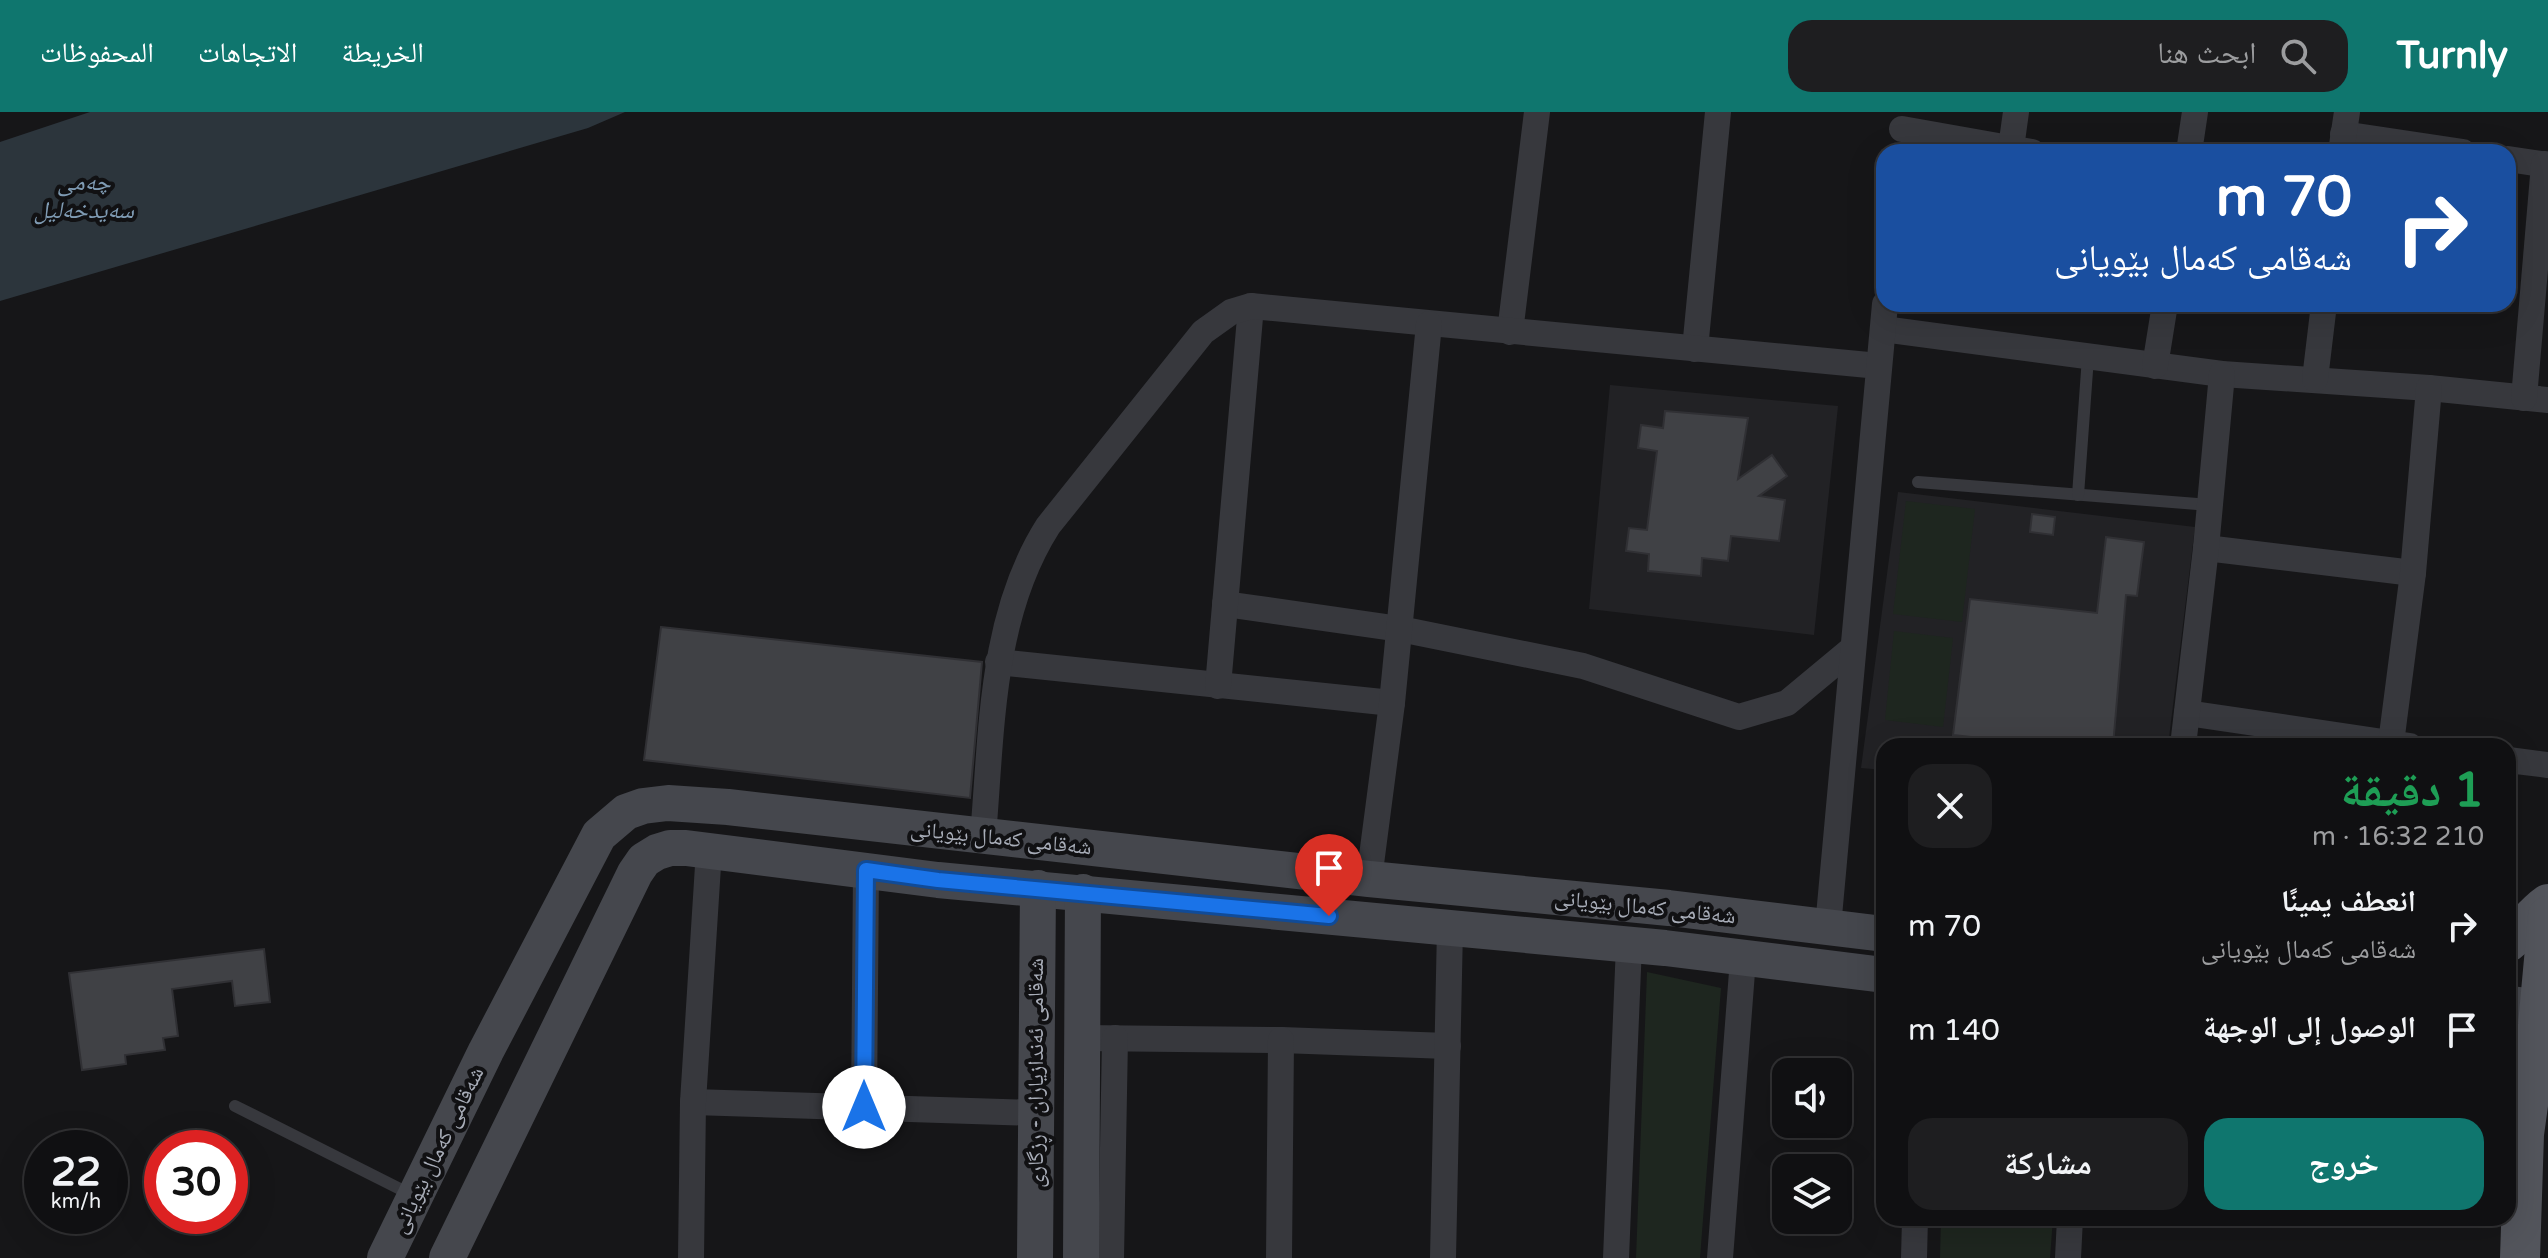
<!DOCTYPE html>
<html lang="ar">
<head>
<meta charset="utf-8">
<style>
	body { margin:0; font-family:"Varela Round","Noto Naskh Arabic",sans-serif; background:#1e1e20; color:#f1f3f6; direction:rtl; height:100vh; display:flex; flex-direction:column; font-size:30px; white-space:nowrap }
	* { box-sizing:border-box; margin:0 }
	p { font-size:26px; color:#9c9d9f }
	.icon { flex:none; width:44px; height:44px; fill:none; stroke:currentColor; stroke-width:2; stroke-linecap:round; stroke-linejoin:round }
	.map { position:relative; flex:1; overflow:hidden; direction:ltr }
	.panel { position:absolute; left:1876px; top:626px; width:640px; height:488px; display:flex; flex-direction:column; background:#101012; border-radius:24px; box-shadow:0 8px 32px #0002,0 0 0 2px #303032; direction:rtl }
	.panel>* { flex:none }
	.banner { position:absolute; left:1876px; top:32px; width:640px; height:168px; border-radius:24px; box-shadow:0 8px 32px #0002,0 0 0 2px #303032; direction:rtl; background:#1a4fa0; color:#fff; overflow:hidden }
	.fabs { position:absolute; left:1772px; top:946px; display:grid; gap:16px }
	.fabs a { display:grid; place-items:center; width:80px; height:80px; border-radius:16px; background:#101012; box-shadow:0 8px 32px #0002,0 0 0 2px #303032; font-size:40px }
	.speed { position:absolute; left:24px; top:1018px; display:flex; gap:16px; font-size:40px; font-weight:700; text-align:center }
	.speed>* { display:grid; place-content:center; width:104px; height:104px; border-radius:50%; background:#101012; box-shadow:0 8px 32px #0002,0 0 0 2px #303032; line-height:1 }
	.speed small { font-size:20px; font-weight:400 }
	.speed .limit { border:12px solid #d22; background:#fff; color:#111 }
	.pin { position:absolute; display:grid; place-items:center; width:68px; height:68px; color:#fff; margin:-82px -34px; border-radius:50% 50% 50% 0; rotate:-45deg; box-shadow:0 0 8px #0007 }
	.pin .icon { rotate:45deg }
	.me { position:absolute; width:88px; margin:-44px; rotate:0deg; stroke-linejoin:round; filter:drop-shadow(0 0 6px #0008) }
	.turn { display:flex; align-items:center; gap:28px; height:168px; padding:0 32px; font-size:36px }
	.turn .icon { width:104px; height:104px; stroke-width:2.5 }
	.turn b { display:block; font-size:56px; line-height:68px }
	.round { display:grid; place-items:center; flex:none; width:84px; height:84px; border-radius:24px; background:#1e1e20 }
	.summary { display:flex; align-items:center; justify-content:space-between; height:136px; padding:0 32px }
	h1 { font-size:48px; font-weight:700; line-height:60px; color:#1e9e55 }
	.button { display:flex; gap:16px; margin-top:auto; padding:16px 32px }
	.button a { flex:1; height:92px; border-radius:24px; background:#0f766e; color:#fff; font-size:32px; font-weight:700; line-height:92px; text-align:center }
	.button a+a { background:#1e1e20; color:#f1f3f6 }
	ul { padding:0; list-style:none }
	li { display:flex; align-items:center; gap:24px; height:104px; padding:0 32px }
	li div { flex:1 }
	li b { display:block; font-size:30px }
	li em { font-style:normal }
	header { display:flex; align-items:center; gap:48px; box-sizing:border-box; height:112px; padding:0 40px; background:#0f766e; color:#fff }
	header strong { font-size:38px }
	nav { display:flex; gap:44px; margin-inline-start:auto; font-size:28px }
	.search { width:560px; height:72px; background:#1e1e20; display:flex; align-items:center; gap:20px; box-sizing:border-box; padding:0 28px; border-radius:24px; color:#9c9d9f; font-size:30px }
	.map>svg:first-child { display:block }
	.built { fill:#222225 }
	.green { fill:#1e261f }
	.water { fill:#2c353c }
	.building { fill:#404145; stroke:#303034; stroke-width:2 }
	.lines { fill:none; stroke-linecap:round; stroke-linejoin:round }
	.lane { stroke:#37383d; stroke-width:12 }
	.street { stroke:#37383d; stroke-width:26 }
	.secondary { stroke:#45474d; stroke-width:36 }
	.primary { stroke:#53555c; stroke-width:40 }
	.route-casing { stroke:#114b97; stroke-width:20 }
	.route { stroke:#1a73e8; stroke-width:14 }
	.labels { text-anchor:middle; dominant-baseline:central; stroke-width:8; stroke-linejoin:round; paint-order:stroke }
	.street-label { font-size:22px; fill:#a8adb8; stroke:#111113 }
	.water-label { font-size:24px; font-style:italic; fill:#7f9bb3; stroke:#111113 }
</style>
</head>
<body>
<header>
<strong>Turnly</strong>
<div class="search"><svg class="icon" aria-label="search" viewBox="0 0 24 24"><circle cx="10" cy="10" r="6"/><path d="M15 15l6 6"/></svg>ابحث هنا</div>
<nav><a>الخريطة</a><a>الاتجاهات</a><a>المحفوظات</a></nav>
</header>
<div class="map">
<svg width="2548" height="1146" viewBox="0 0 2548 1146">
	<rect width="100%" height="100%" fill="#161618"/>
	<g class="built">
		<polygon points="1610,273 1838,294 1814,523 1589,497"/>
		<polygon points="1898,380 2195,415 2168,634 1884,634 1884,658 1861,656"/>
	</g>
	<g class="green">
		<polygon points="1906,389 1975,397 1962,510 1893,502"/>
		<polygon points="1894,519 1953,526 1943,615 1885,608"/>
		<polygon points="1647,860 1721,876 1700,1146 1636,1146"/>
		<polygon points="1941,1106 2053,1106 2050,1146 1940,1146"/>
	</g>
	<polygon class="water" points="90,0 625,0 588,16 0,189 0,30"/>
	<g class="building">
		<polygon points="1665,299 1748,306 1738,367 1772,343 1787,364 1759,384 1785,388 1779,429 1731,424 1728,449 1702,446 1701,464 1648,459 1649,442 1626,439 1629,416 1647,418 1657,339 1638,336 1641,313 1663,316"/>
		<polygon points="2032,402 2055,405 2053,423 2030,420"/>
		<polygon points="2106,425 2144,430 2137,484 2126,483 2113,634 2018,634 2019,630 1953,623 1970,487 2097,501"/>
		<polygon points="661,515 982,550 970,686 644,648"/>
		<polygon points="264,837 270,890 235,894 232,869 172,877 178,924 163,926 165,938 125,943 126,952 82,958 69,861"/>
	</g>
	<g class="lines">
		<g class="lane">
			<polyline points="1918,370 2210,393"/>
			<polyline points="2078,383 2088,245"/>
			<polyline points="235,994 412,1083"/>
		</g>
		<g class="street">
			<polyline points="1902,17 2032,40"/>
			<polyline points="2343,22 2463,40"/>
			<polyline points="2011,36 2016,0"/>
			<polyline points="2189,40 2195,0"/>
			<polyline points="2341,40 2347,0"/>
			<polyline points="2508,47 2548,53"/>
			<polyline points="1883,217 2222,262 2429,276 2548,288"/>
			<polyline points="1510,220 1537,0"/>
			<polyline points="1695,237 1718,0"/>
			<polyline points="2155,254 2165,192"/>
			<polyline points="2315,267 2324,192"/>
			<polyline points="2524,286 2544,52"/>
			<polyline points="2206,436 2413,461"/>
			<polyline points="1225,492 1400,517 1583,554 1739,605 1787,591 1852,537"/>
			<polyline points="998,550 1392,591"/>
			<polyline points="1218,574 1251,194"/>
			<polyline points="2187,601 2410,634"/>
			<polyline points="2391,631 2413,461 2429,276"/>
			<polyline points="2183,634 2206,436 2222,262"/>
			<polyline points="2508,648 2548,653"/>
			<path d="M983,724c9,-104 7,-219 65,-310l155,-194 28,-20 20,-6 628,60"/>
			<polyline points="1369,767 1392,591 1429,212"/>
			<polyline points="1828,815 1885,192"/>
			<polyline points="1082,926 1281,928 1448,934"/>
			<polyline points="693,990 1036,1001"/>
			<polyline points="864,995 866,758"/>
			<polyline points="691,1146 693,990 709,738"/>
			<polyline points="1111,1146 1115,926"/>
			<polyline points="1279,1146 1281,928"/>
			<polyline points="1443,1146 1450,816"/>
			<polyline points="1616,1146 1629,833"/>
			<polyline points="1720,1146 1743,847"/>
			<polyline points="1914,1146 1915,1106"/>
			<polyline points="2068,1146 2070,1106"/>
		</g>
		<g class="secondary">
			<polyline points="2508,892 2548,896"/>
			<polyline points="2508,934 2548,936"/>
			<polyline points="385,1146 486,939 599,723 626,700 643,694 668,691 728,695 1369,767 1669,796 1884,822"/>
			<polyline points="447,1146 635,761 644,748 657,740 670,736 686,736 938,768 1665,836 1884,863"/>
			<polyline points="1035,1146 1038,776"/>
			<polyline points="1081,1146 1083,780"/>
		</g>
		<g class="primary">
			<path d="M2508,830c15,-11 24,-27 40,-38"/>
			<polyline points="2520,1146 2524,1022 2536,935 2548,804"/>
		</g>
	</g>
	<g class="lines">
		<g class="route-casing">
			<polyline id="route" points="864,995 866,758 938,768 1329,804"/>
		</g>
		<use href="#route" class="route"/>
	</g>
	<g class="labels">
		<g class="street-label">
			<text transform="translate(1001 726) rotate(6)">شەقامی کەمال بێویانی</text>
			<text transform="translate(1645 795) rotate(6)">شەقامی کەمال بێویانی</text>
			<text transform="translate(1036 961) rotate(-90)">شەقامی ئەندازیاران - ڕزگاری</text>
			<text transform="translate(438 1038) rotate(-64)">شەقامی کەمال بێویانی</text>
		</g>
		<g class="water-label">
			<text x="84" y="70">چەمی<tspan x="84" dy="28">سەیدخەلیل</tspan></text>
		</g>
	</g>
</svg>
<div class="fabs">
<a><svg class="icon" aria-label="sound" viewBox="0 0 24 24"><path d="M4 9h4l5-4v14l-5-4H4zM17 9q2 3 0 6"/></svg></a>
<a><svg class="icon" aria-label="layers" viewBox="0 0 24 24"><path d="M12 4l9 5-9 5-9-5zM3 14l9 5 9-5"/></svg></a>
</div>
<div class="speed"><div>22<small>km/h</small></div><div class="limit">30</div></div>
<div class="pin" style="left:1329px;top:804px;background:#d93025"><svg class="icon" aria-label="arrive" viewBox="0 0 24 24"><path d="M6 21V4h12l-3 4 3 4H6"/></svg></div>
<svg class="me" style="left:864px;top:995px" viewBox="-20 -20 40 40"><circle r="19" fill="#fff"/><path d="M0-13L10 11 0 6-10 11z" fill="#1a73e8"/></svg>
<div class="banner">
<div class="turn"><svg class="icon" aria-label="right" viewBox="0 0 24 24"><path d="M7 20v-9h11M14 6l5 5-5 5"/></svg><div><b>70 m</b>شەقامی کەمال بێویانی</div></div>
</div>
<section class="panel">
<div class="summary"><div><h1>1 دقيقة</h1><p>210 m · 16:32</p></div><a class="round"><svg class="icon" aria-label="close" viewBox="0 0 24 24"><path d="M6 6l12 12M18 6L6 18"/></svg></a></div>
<ul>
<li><svg class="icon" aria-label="right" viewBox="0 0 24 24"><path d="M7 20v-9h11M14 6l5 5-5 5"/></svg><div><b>انعطف يمينًا</b><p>شەقامی کەمال بێویانی</p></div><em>70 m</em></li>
<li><svg class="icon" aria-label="arrive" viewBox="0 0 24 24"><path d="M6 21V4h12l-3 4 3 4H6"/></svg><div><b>الوصول إلى الوجهة</b></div><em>140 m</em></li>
</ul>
<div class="button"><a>خروج</a><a>مشاركة</a></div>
</section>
</div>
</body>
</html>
